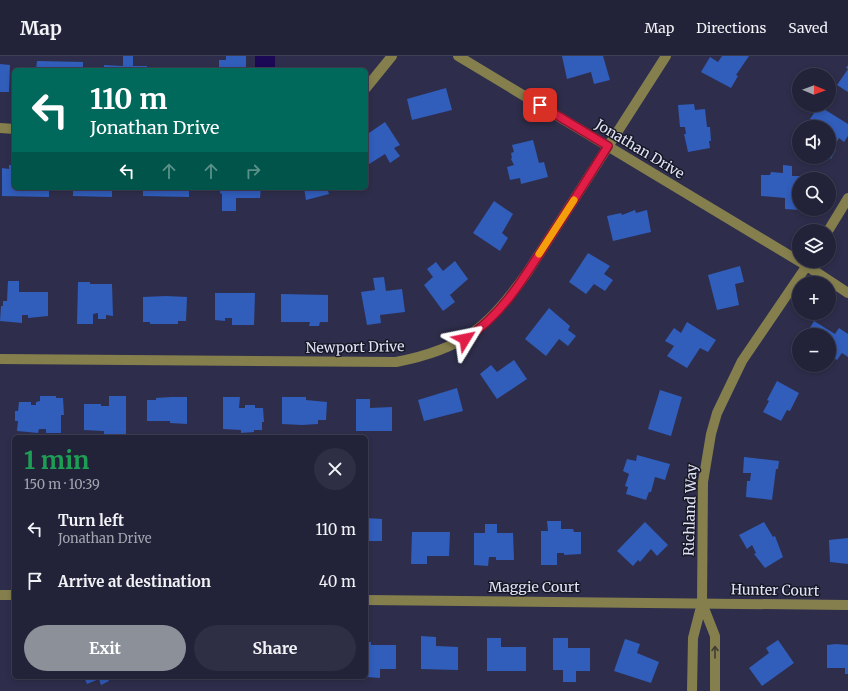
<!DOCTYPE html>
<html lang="en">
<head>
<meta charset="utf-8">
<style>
	body { margin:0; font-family:Merriweather,serif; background:#2e2f44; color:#f1f3f6; height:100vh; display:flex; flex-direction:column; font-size:15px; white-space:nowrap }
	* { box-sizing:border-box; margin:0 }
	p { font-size:13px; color:#a2a4ae }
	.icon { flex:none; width:22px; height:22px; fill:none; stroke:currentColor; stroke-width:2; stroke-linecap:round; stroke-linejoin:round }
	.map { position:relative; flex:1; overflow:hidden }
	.drawer { position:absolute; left:12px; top:379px; width:356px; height:244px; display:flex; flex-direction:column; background:#222239; border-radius:6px; box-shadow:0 2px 6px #0003,0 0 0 1px #3f3f53 }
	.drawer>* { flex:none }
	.hud { position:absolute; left:12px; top:12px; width:356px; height:122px; border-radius:6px; box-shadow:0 2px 6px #0003,0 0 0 1px #3f3f53; background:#00695c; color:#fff; overflow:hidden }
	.needle { width:26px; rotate:91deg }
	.fabs { position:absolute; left:792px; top:12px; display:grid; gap:8px }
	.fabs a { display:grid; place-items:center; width:44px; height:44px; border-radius:50%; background:#222239; box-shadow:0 2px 6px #0003,0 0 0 1px #3f3f53; font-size:20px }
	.pin { position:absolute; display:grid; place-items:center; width:34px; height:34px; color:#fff; margin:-17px; border-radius:8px; box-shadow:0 2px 6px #0006 }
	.me { position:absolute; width:44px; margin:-22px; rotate:55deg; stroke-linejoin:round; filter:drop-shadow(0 0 3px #0008) }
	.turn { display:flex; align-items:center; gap:14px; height:84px; padding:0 12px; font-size:18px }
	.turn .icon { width:52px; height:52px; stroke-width:2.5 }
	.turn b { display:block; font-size:28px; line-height:34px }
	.lanes { display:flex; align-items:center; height:38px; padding:0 12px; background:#0003; justify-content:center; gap:20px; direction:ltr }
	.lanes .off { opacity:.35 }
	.round { display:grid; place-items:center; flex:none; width:42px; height:42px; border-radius:21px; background:#2e2f44 }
	.head { display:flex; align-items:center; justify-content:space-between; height:68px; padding:0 12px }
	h1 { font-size:24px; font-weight:700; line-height:30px; color:#1e9e55 }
	.primary-button { display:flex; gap:8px; margin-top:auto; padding:8px 12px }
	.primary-button a { flex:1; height:46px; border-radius:24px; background:#8c9099; color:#fff; font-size:16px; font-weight:700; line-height:46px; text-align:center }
	.primary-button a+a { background:#2e2f44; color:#f1f3f6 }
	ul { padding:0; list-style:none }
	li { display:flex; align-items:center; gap:12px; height:52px; padding:0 12px }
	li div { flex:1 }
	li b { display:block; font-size:15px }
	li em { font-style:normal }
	header { display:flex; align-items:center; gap:24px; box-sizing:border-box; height:56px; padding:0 20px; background:#222239; border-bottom:1px solid #3f3f53 }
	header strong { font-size:19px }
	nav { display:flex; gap:22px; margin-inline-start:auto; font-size:14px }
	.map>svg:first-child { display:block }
	.water { fill:#1c0956 }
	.building { fill:#315dbb }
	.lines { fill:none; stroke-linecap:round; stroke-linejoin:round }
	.minor { stroke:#857f4d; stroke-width:10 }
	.oneway { stroke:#3e3c33 }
	.route-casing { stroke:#92132f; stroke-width:10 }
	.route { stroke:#e11d48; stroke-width:7 }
	.slow { stroke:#f59e0b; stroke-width:7 }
	.labels { text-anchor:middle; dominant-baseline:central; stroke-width:3; stroke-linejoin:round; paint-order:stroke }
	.street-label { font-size:14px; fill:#e1e3f7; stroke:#171825 }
</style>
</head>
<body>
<header>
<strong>Map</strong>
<nav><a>Map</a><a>Directions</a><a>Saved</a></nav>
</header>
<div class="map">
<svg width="848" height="635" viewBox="0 0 848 635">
	<rect width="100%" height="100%" fill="#2e2e4c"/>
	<rect class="water" x="255" y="0" width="20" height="14"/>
	<g class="building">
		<polygon points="123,0 133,0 133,10 147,10 147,14 104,14 104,9 123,10"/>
		<polygon points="226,0 246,0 246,14 219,14 219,4 226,4"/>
		<polygon points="562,0 603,0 610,24 594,28 591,16 567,23"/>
		<polygon points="722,0 749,0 736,19 738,20 731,32 701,16 710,1 718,6"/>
		<polygon points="37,5 83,6 83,14 36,14"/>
		<polygon points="0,8 10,9 9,36 0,36"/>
		<polygon points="848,9 848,36 837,29 848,13 846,12"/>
		<polygon points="446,32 452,54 412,64 407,43"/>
		<polygon points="694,48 695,54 705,53 707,71 710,71 711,85 709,85 710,92 688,96 684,78 686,78 685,71 680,71 678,49"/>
		<polygon points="819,50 848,68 848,80 844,86 839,82 833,92 836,94 831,103 829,102 829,71 811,71 815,66 810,63"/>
		<polygon points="385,66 400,89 394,92 400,100 390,107 385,98 366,110 366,79"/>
		<polygon points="533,84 539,107 544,106 548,121 521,128 520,122 510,124 507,111 514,109 511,103 512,102 511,97 514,96 512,89"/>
		<polygon points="9,109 14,109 14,132 49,132 49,141 2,140 2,112 9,113"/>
		<polygon points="783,109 792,110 792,120 802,120 802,123 799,123 799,154 785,153 785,142 761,140 761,119 770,119 771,116 783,117"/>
		<polygon points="73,132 112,132 112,141 73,140"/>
		<polygon points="143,132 189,132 189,141 143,140"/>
		<polygon points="220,132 261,132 260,142 236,142 236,155 222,155 222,138 220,137"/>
		<polygon points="304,132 327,132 329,138 306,144"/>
		<polygon points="494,145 513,158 502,177 508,182 500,195 473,177"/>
		<polygon points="635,154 636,157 647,154 651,176 613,185 607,160 621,157 622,159"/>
		<polygon points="588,197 610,210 604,218 613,224 605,235 594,228 586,238 569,226"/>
		<polygon points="455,205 468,223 450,239 455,246 443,255 424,229 433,221 427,213 436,206 443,215"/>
		<polygon points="740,210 744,226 735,228 739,249 717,254 708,219"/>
		<polygon points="384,221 386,235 402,233 405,256 380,259 381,267 367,269 361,236 375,234 373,222"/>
		<polygon points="8,225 19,225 19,236 48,236 48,260 28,262 28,259 22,259 22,267 0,265 1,250 3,250 3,245 7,245"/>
		<polygon points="78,226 90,226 90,228 112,228 113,260 106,259 106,263 98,263 98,257 93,258 93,268 77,268"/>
		<polygon points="215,237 255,237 254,269 232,269 232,262 225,262 225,265 215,264"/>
		<polygon points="281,238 328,239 328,266 320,266 319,270 309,270 310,266 281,266"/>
		<polygon points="166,240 187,241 186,265 178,265 178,268 150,268 150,266 143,266 143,241"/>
		<polygon points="549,252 570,270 568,274 576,280 568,290 559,283 546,300 525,283"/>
		<polygon points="814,265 835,278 839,272 848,278 848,301 842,297 837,304 829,299 829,279 806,279"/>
		<polygon points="687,266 716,284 708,296 700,292 687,312 667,300 674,290 665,285 674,272 681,277"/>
		<polygon points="514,304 527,323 497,343 480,318 491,309 497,316"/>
		<polygon points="777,325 799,337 790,355 787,354 781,365 763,356 769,345 767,344"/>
		<polygon points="457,332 463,355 424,365 418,344"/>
		<polygon points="660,334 682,341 671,380 648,373"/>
		<polygon points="40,340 56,340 56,342 63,342 64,359 61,359 61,377 46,377 46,373 39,373 38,377 17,375 18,365 15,365 15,355 18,355 19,346 31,346 31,349 36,349 36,346 40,345"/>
		<polygon points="109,340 126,340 126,379 104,379 104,375 84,374 84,348 101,348 101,350 109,350"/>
		<polygon points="171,341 187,341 187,368 170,367 170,365 147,365 147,344 156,344 156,342"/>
		<polygon points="223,341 240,341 239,352 245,352 245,349 255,349 255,352 263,352 264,366 262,366 262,374 254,374 254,376 241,377 241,374 223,373"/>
		<polygon points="282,341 306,341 306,344 327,346 326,364 318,364 318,368 302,369 282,368"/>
		<polygon points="356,343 370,343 370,352 392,351 392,375 356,375"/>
		<polygon points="637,399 670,408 665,424 655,421 651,436 649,436 646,444 626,438 628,431 625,430 629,418 623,415 627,403 636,405"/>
		<polygon points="744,401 779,405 778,413 776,413 772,444 746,441 747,425 750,425 751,417 743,417"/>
		<polygon points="366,462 382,463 382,485 366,485"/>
		<polygon points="547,465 561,465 561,473 573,473 574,476 581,476 581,498 564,499 564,497 557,497 557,509 541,509 541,475 548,475"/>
		<polygon points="645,466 668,489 657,500 651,493 640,506 638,504 633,510 617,495"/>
		<polygon points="764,466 773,481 775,480 783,501 765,512 754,498 756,497 752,489 747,493 739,479"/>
		<polygon points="485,468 497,468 497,477 513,477 514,504 496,504 496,501 489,501 488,510 474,509 474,477 485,477"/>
		<polygon points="412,476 450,476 449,500 427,500 427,508 411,508"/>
		<polygon points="848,482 848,508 830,506 829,484"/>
		<polygon points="421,580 436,581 436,590 458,591 458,614 421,613"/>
		<polygon points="487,582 501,582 501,591 526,591 526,615 487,615"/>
		<polygon points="553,582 568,582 568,592 590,592 590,615 576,615 576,626 563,626 563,614 553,614"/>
		<polygon points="625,583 640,588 637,597 659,606 651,627 614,615"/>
		<polygon points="778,584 794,607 762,630 749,612 769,597 766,592"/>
		<polygon points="366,586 371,586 371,589 396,589 396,613 380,613 380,622 368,621"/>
		<polygon points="836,588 848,589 848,618 845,618 845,612 827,612 827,589"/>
		<polygon points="84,621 107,621 109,625 101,629 99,623 87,628"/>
	</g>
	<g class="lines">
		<g class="minor">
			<polyline points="458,0 807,210 848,237"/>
			<polyline points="366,32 392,0"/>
			<polyline points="0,72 14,73"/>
			<polyline points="828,175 848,142"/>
			<path d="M0,303l396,3c68,-13 92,-35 131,-89l139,-217"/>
			<polyline points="0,539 14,539"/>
			<polyline points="366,544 848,549"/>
			<polyline points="702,547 715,580 715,635"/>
			<polyline points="692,635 693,582 702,547 703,426 711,378 717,357 742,305 810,205"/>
		</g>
	</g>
	<defs><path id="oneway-shaft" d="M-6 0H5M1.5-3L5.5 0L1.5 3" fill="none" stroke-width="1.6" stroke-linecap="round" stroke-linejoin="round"/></defs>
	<use class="oneway" href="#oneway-shaft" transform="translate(715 596) rotate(-90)"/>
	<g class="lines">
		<g class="route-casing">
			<path id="route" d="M465,283c39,-25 62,-66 87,-105 19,-29 37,-58 56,-88l-68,-41"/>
		</g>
		<use href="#route" class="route"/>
		<polyline class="slow" points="539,198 574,144"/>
	</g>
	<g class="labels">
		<g class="street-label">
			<text transform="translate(640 93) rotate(31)">Jonathan Drive</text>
			<text transform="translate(355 291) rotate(-1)">Newport Drive</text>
			<text transform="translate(690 454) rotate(-88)">Richland Way</text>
			<text x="534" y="531">Maggie Court</text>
			<text transform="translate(775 534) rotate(1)">Hunter Court</text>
		</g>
	</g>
</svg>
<div class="fabs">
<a><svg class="needle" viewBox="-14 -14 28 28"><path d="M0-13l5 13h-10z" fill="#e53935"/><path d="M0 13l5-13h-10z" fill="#a2a4ae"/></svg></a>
<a><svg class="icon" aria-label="sound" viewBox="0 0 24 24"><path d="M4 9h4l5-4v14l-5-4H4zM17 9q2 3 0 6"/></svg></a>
<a><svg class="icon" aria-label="search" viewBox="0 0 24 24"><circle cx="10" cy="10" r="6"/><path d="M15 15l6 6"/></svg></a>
<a><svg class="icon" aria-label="layers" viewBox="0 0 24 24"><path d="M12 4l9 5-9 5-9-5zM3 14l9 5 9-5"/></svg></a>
<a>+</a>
<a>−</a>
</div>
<div class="pin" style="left:540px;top:49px;background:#d93025"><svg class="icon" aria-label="arrive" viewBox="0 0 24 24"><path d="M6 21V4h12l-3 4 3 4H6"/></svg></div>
<svg class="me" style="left:465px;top:283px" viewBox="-20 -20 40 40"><path d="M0-17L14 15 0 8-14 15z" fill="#e11d48" stroke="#fff" stroke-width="4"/></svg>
<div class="hud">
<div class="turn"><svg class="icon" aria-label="left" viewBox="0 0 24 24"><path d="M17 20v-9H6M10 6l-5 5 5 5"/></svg><div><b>110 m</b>Jonathan Drive</div></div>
<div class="lanes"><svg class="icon" aria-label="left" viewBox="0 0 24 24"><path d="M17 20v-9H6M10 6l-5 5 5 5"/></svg><svg class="icon off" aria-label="ahead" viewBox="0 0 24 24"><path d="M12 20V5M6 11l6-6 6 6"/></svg><svg class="icon off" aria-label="ahead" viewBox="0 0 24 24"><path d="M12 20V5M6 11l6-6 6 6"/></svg><svg class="icon off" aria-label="right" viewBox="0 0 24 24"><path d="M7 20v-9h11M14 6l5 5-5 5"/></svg></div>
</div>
<section class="drawer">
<div class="head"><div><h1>1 min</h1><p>150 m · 10:39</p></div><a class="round"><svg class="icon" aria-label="close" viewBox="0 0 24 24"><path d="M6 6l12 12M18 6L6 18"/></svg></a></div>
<ul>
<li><svg class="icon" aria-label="left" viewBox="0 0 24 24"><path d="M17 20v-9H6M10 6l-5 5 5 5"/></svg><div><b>Turn left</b><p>Jonathan Drive</p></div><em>110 m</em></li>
<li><svg class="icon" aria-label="arrive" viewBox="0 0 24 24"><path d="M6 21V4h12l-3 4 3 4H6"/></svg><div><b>Arrive at destination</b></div><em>40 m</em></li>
</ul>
<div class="primary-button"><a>Exit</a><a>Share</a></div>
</section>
</div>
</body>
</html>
